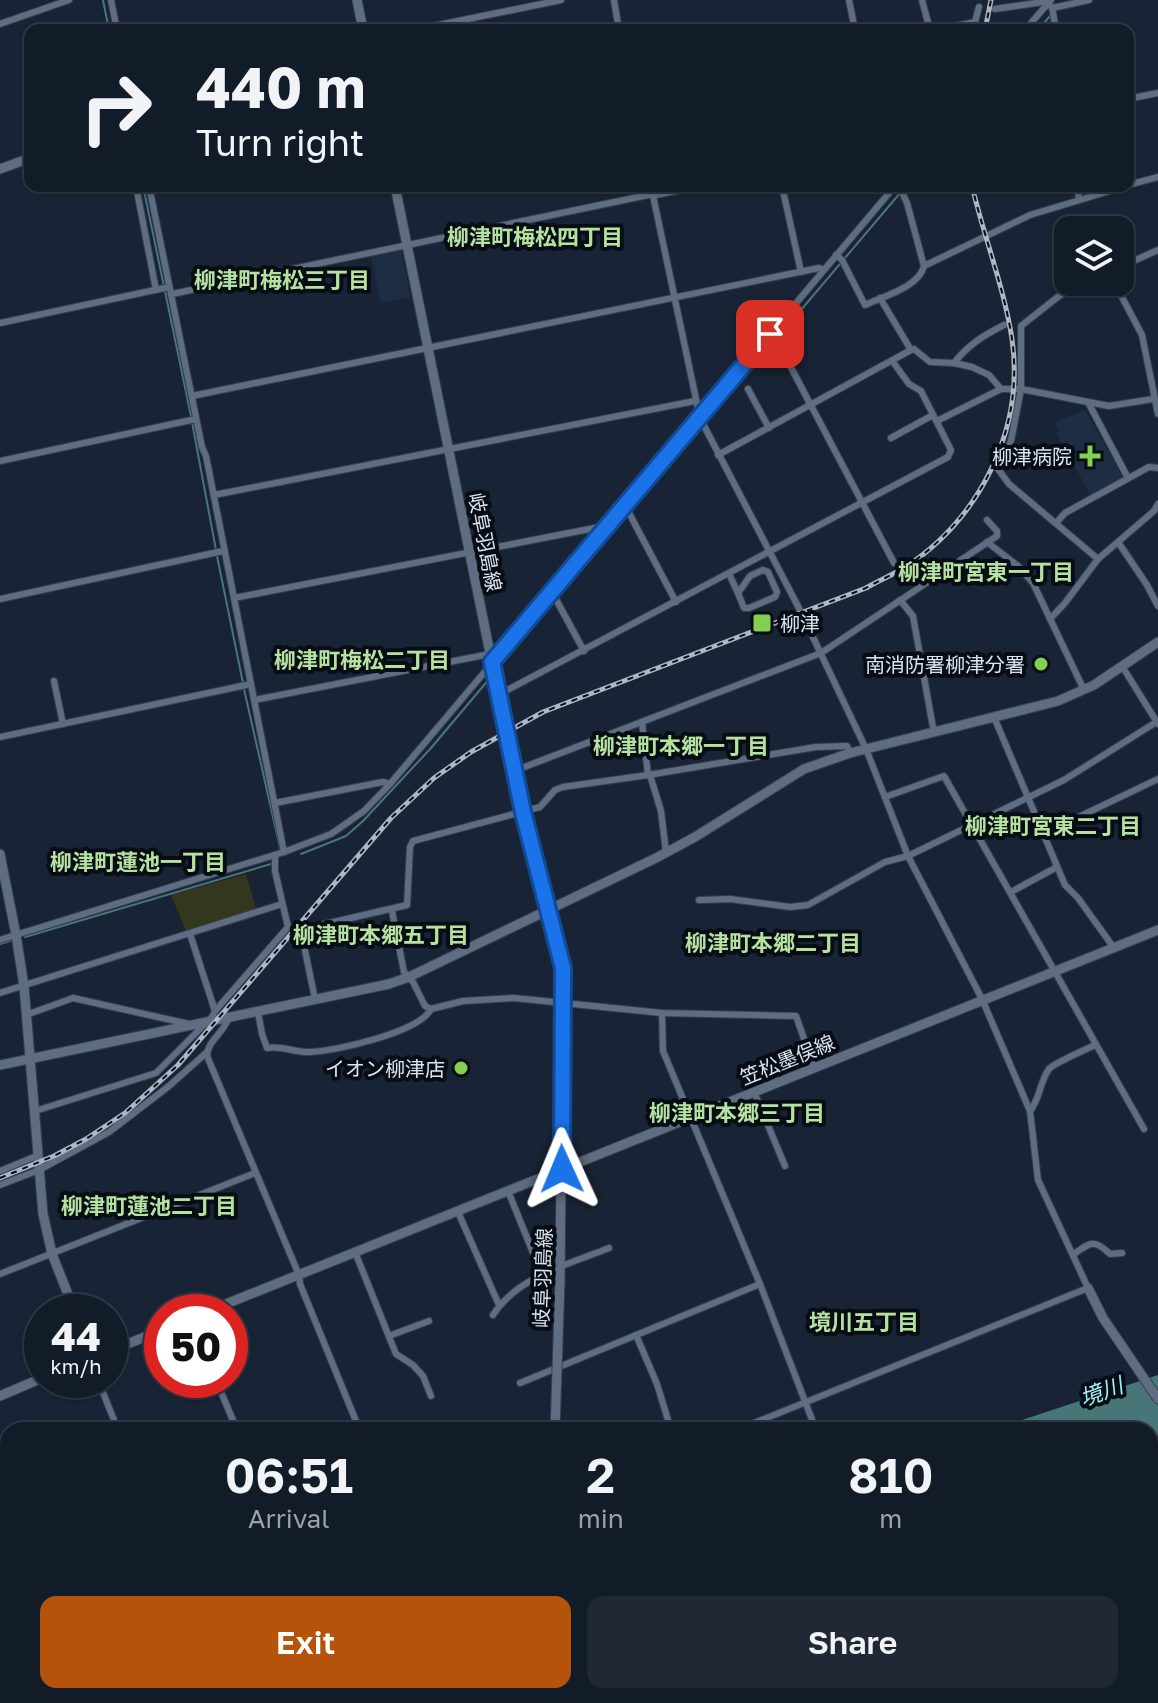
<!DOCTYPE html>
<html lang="en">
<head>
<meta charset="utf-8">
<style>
	body { margin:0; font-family:"Golos Text","Noto Sans JP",sans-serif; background:#1f2834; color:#f1f3f6; height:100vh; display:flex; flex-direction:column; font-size:30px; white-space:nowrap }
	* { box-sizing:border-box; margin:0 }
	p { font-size:26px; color:#9ca1a8 }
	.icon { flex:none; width:44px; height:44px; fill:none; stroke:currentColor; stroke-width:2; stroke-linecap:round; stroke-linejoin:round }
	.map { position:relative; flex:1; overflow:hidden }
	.details { position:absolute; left:0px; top:1422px; width:1158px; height:282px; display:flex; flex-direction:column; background:#121b28; border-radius:24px 24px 0 0; box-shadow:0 2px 6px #0004,0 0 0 2px #313945 }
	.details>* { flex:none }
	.banner { position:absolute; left:24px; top:24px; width:1110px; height:168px; border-radius:16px; box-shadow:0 2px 6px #0004,0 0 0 2px #313945; background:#121b28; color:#f1f3f6; overflow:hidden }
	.fabs { position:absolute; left:1054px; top:216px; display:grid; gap:16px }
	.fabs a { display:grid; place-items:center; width:80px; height:80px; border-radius:16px; background:#121b28; box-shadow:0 2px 6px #0004,0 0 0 2px #313945; font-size:40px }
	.speed { position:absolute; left:24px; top:1294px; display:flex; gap:16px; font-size:40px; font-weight:700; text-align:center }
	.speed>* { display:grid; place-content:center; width:104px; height:104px; border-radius:50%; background:#121b28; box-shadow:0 2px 6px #0004,0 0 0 2px #313945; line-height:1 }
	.speed small { font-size:20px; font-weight:400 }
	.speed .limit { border:12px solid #d22; background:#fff; color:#111 }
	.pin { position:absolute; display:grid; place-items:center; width:68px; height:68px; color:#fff; margin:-34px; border-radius:16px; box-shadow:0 4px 12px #0006 }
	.me { position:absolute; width:88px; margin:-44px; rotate:359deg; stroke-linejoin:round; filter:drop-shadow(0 0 6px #0008) }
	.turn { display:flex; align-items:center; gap:28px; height:168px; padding:0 40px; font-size:36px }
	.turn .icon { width:104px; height:104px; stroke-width:2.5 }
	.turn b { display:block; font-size:56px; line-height:68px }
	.eta { display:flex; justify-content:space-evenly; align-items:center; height:136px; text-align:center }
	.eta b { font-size:48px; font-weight:600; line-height:56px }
	.primary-button { display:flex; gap:16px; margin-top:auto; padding:16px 40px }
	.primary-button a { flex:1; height:92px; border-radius:16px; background:#b45309; color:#fff; font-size:32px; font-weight:600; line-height:92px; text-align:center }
	.primary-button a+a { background:#1f2834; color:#f1f3f6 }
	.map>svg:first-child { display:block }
	.built { fill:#1d2d44 }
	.green { fill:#33371e }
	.water { fill:#487678 }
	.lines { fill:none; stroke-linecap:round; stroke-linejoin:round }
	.stream { stroke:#487678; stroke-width:2 }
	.street-casing { stroke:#37404f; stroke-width:8 }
	.secondary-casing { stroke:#37404f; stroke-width:11 }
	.street { stroke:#5f6d82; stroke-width:6 }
	.secondary { stroke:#5f6d82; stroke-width:9 }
	.rail-casing { stroke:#adb6c4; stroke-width:5 }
	.rail { stroke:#080d15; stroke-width:2; stroke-dasharray:6; stroke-linecap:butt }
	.secondary-bridge-casing { stroke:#37404f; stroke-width:11; stroke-linecap:butt }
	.secondary-bridge { stroke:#5f6d82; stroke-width:9 }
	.route-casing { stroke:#114b97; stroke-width:20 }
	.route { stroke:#1a73e8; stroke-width:14 }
	.poi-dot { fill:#81d050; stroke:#080d15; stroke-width:3 }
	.labels { text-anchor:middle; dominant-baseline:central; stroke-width:8; stroke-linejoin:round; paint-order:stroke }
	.poi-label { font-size:20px; fill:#dae3ef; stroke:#080d15; text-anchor:end }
	.street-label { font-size:20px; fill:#dae3ef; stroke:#080d15 }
	.neighbourhood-label { font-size:22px; font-weight:bold; fill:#b6e2a0; stroke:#080d15 }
	.water-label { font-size:22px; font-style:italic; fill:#9ff1f5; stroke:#080d15 }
</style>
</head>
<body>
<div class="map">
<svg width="1158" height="1703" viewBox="0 0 1158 1703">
	<rect width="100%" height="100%" fill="#182435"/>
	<g class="built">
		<polygon points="399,250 402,252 410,297 381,303 371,256"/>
		<polygon points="1085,410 1124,478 1091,496 1056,433 1059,431 1055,422"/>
	</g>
	<polygon class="green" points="246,874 256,909 186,931 171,895"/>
	<g class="water">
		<polygon points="1158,1375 1158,1438 1150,1441 1150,1430 992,1430"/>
		<polygon points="197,1696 367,1696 345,1703 185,1703"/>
	</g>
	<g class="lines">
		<g class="stream">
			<polyline points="103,0 109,30"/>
			<polyline points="1038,30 1050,16"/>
			<polyline points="143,186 191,416"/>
			<polyline points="778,337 906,186"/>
			<polyline points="192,422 216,550"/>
			<polyline points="706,422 774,342"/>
			<polyline points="631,511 702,427"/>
			<polyline points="217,556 243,683"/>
			<polyline points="559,596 627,516"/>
			<polyline points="497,670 555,601"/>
			<polyline points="244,689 280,848"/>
			<polyline points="301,854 346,836 363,821 431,748 490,678"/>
			<polyline points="25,937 271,864"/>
			<polyline points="0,944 10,941"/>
		</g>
		<g class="street-casing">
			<g id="street">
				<polyline points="111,0 117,30"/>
				<polyline points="614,0 619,30"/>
				<polyline points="849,0 855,30"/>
				<polyline points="922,0 930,30"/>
				<polyline points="1052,7 1056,30"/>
				<polyline points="1052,8 1089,0"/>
				<polyline points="995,9 1050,1"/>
				<polyline points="0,24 69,0"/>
				<polyline points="414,30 561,0"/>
				<polyline points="936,30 975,22 979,7"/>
				<polyline points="1025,30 1051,0"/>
				<polyline points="1128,99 1158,93"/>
				<polyline points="1128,185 1158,177"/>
				<polyline points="136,186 156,290"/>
				<polyline points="149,186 202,447 206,456 284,852"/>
				<polyline points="651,186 700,418 802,614 866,749 908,856 982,999 1030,1111 1038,1180 1088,1288 737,1430"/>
				<polyline points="782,186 801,272"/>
				<polyline points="899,186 907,203 924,266"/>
				<polyline points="1077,186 1079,199"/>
				<polyline points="150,191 174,186"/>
				<path d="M836,255l6,5 23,45c19,-9 54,-18 59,-39l106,-51 96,-29"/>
				<polyline points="1120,267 1158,250"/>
				<polyline points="1088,282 1059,296 1021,326 1021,389 1011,441 998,469 1009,484 1098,559"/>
				<polyline points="1114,282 1142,335 1158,414"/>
				<polyline points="172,294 653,194"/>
				<polyline points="880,298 911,350 914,349 930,362 954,363 972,367 989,375 1001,389"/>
				<polyline points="0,323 169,287"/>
				<polyline points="770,334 776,339 894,563"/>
				<path d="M954,363c14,-18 30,-28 50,-38"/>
				<polyline points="748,389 769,428"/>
				<polyline points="192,396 819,268 823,270"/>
				<polyline points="1089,404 1128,478"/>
				<polyline points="937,421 1001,389 1021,389 1109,406 1153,399"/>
				<polyline points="891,438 933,415"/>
				<polyline points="718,455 911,350"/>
				<polyline points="0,461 196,419"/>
				<polyline points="214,495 695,401"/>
				<polyline points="624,507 628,511 676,602"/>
				<polyline points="1056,523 1065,513 1149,467 1158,468"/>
				<polyline points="987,542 1018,566 1033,583 1084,690"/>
				<polyline points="1118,542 1147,585 1158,606"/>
				<polyline points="729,574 738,593 750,576 763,570 768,572 777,592 775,597 749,608 744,608 738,593"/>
				<polyline points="552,592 584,651"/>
				<polyline points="234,598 600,527 606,528"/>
				<polyline points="0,599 223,551"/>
				<polyline points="900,600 913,616 934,733"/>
				<polyline points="1050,619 1065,603 1098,559 1154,511 1158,504"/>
				<polyline points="1122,666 1158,724"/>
				<polyline points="54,681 63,724"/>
				<polyline points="498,695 948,457 951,450 921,391 909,384 893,362"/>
				<polyline points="254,700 490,654"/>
				<polyline points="994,717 1065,885 1078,898 1114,948"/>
				<polyline points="642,722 648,775"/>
				<polyline points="0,737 251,684"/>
				<polyline points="514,771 821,653 997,536 997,531 987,520"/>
				<polyline points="650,775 661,811 666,852"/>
				<polyline points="885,797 944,776 1144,1129"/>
				<polyline points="275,803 383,782 390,784"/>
				<polyline points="1043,834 1158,779"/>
				<polyline points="1011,892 1057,867"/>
				<polyline points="699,900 730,899 790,907 808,905 885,862 908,856 1064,780 1158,721"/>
				<polyline points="392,911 404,972 413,982 425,1006 431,1009"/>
				<polyline points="190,934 215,1011"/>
				<polyline points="0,940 284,852 331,834 364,811 390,784 895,186"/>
				<polyline points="0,993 282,904"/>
				<polyline points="315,999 302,936 308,928 407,905 410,847 413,841 540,807 555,790 563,787 648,775 816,747 847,746 850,753"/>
				<path d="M258,1012l4,22 5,14c14,-3 29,5 43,4 26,-1 110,-20 121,-43l32,-8 51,-3 148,15 134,3 18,51"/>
				<polyline points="662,1013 663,1051 760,1284 816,1430"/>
				<polyline points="26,1015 73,998 189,1024"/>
				<path d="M229,1017c-4,15 -22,24 -22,39l92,219 1,9 58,142"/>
				<polyline points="754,1092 785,1166"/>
				<polyline points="35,1111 156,1073 212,1017 215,1011 288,927 275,871 275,855"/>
				<path d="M1030,1111c10,-12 10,-30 19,-42 5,-6 36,-19 46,-24"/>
				<polyline points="0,1171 39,1155"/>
				<polyline points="0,1185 39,1170 109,1132 169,1086 206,1053"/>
				<polyline points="508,1191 538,1265"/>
				<polyline points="458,1212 499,1305"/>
				<polyline points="355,1252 396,1354 413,1365 423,1376 431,1396"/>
				<path d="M1074,1254c17,-12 20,-15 36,0l12,-1"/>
				<polyline points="0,1274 255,1173"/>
				<path d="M493,1315c24,-38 76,-51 116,-67"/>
				<polyline points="636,1335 657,1384 671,1430"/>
				<polyline points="389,1336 429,1321"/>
				<polyline points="98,1380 118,1430"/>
				<polyline points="216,1380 237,1430"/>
				<polyline points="520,1383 760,1284"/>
				<polyline points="1150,1496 1158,1493"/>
				<polyline points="1150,1524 1158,1561"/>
				<polyline points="1150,1579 1158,1577"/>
				<polyline points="1150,1648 1158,1648"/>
				<polyline points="285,1696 288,1703"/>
				<polyline points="427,1696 430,1703"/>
				<polyline points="832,1696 832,1703"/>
				<polyline points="1004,1696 1004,1703"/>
				<polyline points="1083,1696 1083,1703"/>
				<polyline points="56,1703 73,1696"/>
				<polyline points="513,1703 530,1696"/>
				<polyline points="628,1703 635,1696"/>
				<polyline points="658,1703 718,1698 724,1699 724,1703"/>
				<polyline points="788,1703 789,1696"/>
				<polyline points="899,1703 900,1696"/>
			</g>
		</g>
		<g class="secondary-casing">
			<g id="secondary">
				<polyline points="357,0 363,30"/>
				<polyline points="0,169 30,158"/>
				<polyline points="395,186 514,771 563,968 560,1280"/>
				<polyline points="653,194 693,186"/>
				<polyline points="0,854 16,935 24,986 43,1214 52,1254 75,1312"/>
				<polyline points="0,1065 389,984 409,977 656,858 695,837 804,769 850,753 1058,701 1094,685 1158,642"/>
				<polyline points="1088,1288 1103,1318 1158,1399"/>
				<polyline points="206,1312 1158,930"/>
				<polyline points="110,1351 162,1330"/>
				<polyline points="0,1396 42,1378"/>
				<polyline points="549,1696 549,1703"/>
			</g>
		</g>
		<use href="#street" class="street"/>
		<use href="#secondary" class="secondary"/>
		<g class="rail-casing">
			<g id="rail">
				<polyline points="985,30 991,0"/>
				<path d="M0,1178l54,-22 32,-17 39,-26 53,-48 213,-247 43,-40 37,-26 72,-40 323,-124c12,-7 26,-13 38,-20 76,-49 121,-139 108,-229 -8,-52 -28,-102 -40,-153"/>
			</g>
		</g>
		<use href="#rail" class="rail"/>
		<g class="secondary-bridge-casing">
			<polyline id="secondary-bridge" points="555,1430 560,1280"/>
		</g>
		<use href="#secondary-bridge" class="secondary-bridge"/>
	</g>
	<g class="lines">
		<g class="route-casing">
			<polyline id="route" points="562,1169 563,968 523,812 492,662 770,334"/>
		</g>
		<use href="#route" class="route"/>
	</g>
	<g class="poi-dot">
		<path d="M1086 444h8v8h8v8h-8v8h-8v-8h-8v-8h8z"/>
		<rect x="752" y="613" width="20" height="20" rx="4"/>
		<circle cx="1041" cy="664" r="8"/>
		<circle cx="461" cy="1068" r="8"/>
	</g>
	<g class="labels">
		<g class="poi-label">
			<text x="1072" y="456">柳津病院</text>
			<text x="780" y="623" text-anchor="start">柳津</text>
			<text x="1025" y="664">南消防署柳津分署</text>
			<text x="445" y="1068">イオン柳津店</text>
		</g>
		<g class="street-label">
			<text transform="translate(486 542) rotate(79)">岐阜羽島線</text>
			<text transform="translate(787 1059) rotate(-22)">笠松墨俣線</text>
			<text transform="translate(542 1278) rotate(-88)">岐阜羽島線</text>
		</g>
		<g class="neighbourhood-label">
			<text x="535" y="236">柳津町梅松四丁目</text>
			<text x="282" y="279">柳津町梅松三丁目</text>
			<text x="986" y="571">柳津町宮東一丁目</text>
			<text x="362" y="659">柳津町梅松二丁目</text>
			<text x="681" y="745">柳津町本郷一丁目</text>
			<text x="1053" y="825">柳津町宮東二丁目</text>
			<text x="138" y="861">柳津町蓮池一丁目</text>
			<text x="381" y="934">柳津町本郷五丁目</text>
			<text x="773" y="942">柳津町本郷二丁目</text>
			<text x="737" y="1112">柳津町本郷三丁目</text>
			<text x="149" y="1205">柳津町蓮池二丁目</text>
			<text x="864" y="1321">境川五丁目</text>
		</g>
		<g class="water-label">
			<text transform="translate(1101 1391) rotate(-20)">境川</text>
		</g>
	</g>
</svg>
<div class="fabs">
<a><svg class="icon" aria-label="layers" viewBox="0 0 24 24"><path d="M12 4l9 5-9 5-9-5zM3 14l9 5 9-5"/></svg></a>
</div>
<div class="speed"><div>44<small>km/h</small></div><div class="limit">50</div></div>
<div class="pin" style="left:770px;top:334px;background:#d93025"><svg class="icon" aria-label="arrive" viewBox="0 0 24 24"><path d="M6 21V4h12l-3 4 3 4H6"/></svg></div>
<svg class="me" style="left:562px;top:1169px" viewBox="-20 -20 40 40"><path d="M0-17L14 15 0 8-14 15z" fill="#1a73e8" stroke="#fff" stroke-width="4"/></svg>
<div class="banner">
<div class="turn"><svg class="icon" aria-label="right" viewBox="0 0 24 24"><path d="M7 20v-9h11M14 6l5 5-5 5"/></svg><div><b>440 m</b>Turn right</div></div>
</div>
<section class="details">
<div class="eta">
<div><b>06:51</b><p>Arrival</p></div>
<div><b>2</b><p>min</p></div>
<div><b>810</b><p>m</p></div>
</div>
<div class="primary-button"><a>Exit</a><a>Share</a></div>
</section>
</div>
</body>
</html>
